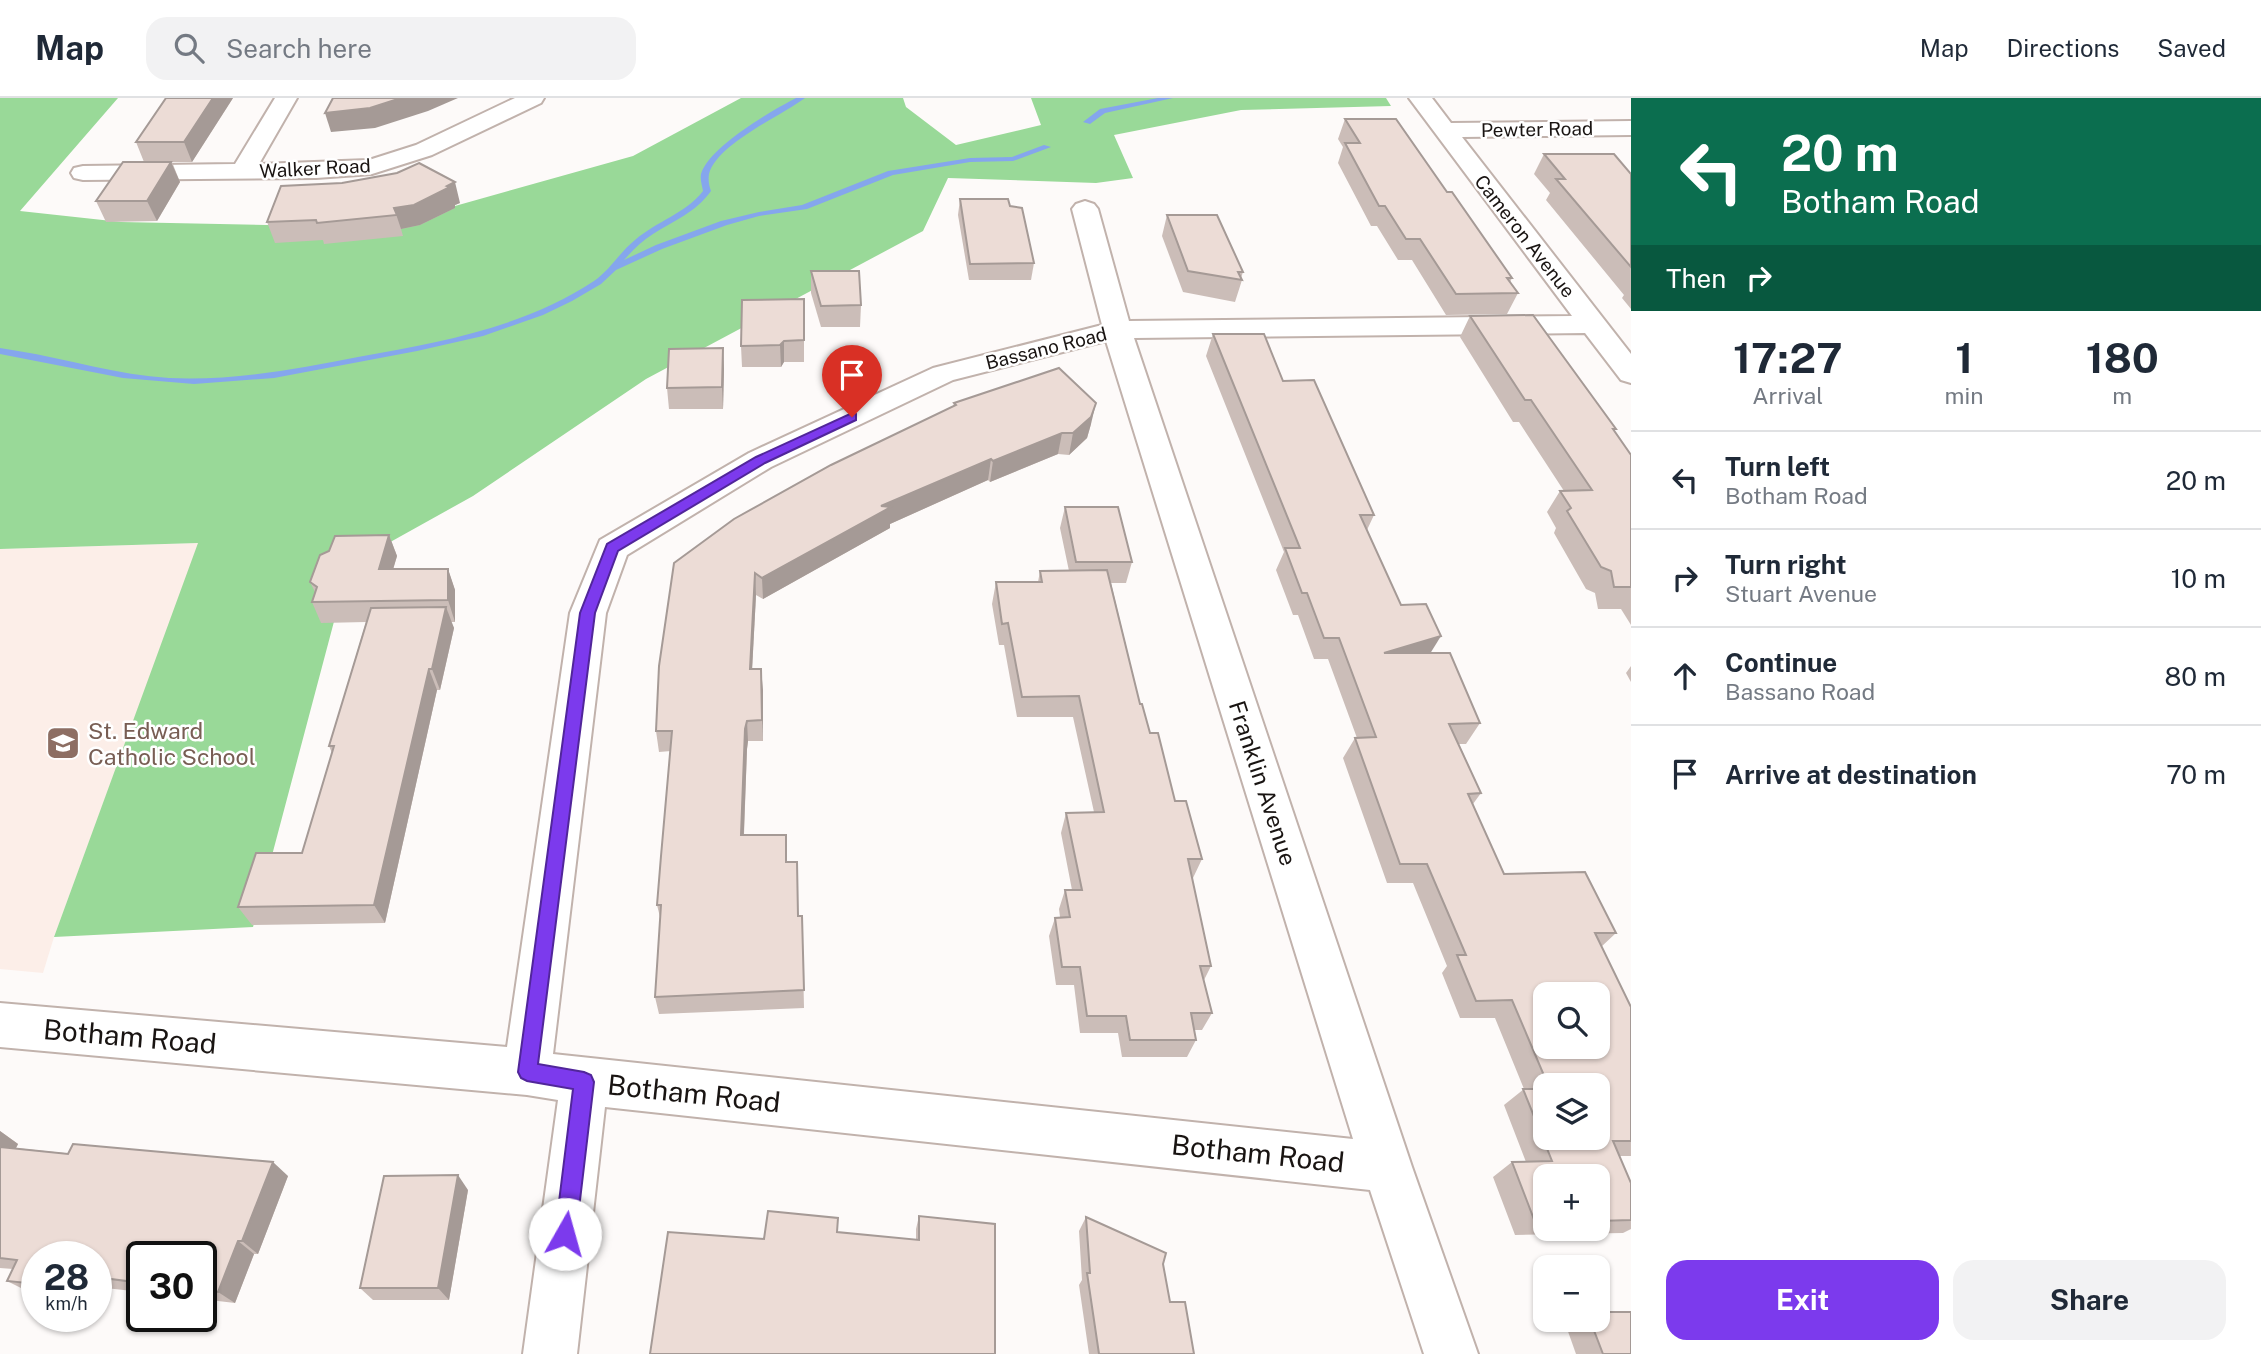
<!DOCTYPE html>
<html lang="en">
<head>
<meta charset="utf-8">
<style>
	body { margin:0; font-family:"Public Sans",sans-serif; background:#f2f2f3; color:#1f2937; height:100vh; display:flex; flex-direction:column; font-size:26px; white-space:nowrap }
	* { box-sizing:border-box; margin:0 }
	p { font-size:23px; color:#747a83 }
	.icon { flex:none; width:38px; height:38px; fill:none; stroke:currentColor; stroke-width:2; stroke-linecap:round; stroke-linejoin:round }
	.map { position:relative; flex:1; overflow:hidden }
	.side { display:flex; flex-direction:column; background:#fff; width:630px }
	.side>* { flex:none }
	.guide { background:#0b6e4f; color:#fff; overflow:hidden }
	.tools { position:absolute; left:1533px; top:884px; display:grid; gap:14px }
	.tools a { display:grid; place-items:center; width:77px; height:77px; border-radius:14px; background:#fff; box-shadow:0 2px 5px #0004; font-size:35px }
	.speed { position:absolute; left:21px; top:1143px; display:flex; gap:14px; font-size:35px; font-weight:700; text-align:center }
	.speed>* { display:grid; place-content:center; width:91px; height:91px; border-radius:50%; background:#fff; box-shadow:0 2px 5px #0004; line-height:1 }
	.speed small { font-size:18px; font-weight:400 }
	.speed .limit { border:4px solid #111; border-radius:10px; background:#fff; color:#111 }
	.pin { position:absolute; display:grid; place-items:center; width:60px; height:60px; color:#fff; margin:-72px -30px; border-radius:50% 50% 50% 0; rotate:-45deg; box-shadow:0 0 7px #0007 }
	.pin .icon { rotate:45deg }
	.me { position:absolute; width:77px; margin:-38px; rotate:7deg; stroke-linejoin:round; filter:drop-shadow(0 0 5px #0008) }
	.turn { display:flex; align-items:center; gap:24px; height:147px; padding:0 35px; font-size:32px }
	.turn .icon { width:91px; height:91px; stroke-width:2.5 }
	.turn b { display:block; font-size:49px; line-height:60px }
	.then { display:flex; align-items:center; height:66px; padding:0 35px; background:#0003; gap:14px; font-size:26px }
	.eta { display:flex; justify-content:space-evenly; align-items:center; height:119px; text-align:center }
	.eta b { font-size:42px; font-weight:700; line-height:49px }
	.primary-button { display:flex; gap:14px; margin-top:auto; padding:14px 35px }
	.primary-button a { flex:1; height:80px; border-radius:21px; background:#7c3aed; color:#fff; font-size:28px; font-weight:700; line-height:80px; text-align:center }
	.primary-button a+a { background:#f2f2f3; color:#1f2937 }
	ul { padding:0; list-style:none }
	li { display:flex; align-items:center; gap:21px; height:98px; padding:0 35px; border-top:2px solid #e0e1e3 }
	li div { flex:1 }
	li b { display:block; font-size:26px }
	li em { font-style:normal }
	header { display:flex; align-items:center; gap:42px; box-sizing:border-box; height:98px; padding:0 35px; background:#fff; border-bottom:2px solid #e0e1e3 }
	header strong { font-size:33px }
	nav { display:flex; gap:38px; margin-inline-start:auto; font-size:24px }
	.search { width:490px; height:63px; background:#f2f2f3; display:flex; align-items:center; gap:18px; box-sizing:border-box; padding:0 24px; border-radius:21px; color:#747a83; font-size:26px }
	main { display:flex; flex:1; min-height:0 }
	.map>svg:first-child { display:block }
	.built { fill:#fceee8 }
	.forest { fill:#99d998 }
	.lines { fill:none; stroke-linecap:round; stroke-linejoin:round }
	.stream { fill:#85a6ed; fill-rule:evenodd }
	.minor-casing { stroke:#c1b2ac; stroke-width:4 }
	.minor { fill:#fff; fill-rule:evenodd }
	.wall { fill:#cbbdb8; fill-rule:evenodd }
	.shaded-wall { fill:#a59a96 }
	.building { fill:#ecdcd6; stroke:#a59a96; stroke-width:2; fill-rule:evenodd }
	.route { fill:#7c3aed; stroke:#51269a; stroke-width:2 }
	.labels { text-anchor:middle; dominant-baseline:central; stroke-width:5; stroke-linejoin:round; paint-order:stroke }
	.far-street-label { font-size:19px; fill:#191412; stroke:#fff }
	.education-label { font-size:23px; fill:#785e54; stroke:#fff; text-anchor:start }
	.street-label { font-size:23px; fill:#191412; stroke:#fff }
	.near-street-label { font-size:28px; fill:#191412; stroke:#fff }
</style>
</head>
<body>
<header>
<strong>Map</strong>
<div class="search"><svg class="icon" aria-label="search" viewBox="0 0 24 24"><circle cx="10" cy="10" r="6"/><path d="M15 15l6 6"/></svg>Search here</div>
<nav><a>Map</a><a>Directions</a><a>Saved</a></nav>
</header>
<main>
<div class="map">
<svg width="1631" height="1256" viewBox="0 0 1631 1256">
	<rect width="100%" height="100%" fill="#fdfaf9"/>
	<polygon class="built" points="199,445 54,839 43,875 0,871 0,451"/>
	<polygon class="forest" points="0,0 118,0 20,113 121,124 367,129 423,117 633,58 741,0 903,0 906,9 956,47 1041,27 1031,0 1386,0 1391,8 1241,12 1114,37 1133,80 1096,85 948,80 923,133 646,281 473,398 349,467 253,829 54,839 198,445 0,451"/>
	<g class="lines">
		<g class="stream">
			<path d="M796,0h9c-24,18 -88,46 -96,76 -1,6 0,12 2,17 -16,22 -36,29 -58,43 -11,7 -20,16 -29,26l32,-15 65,-24 38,-9 43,-7 86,-34 82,-13 42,-1 32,-12 7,2 -38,14 -43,1 -77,13 -86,34 -48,7 -32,9 -65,24 -46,21 -15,14 -29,17 -29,14 -60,21 -66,15 -143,27 -80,6 -71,-6 -123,-24v-6l18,3c50,8 100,24 151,27 64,3 127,-9 189,-21 82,-15 165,-29 236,-76 16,-11 26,-29 41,-41 22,-19 50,-26 68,-49 -1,-6 -3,-11 -2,-17 8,-27 70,-63 95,-76z"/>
			<polygon points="1158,0 1173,0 1105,15 1090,26 1083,24 1100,11"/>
		</g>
		<g class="minor-casing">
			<g id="minor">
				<polygon points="275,0 297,0 259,66 369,62 416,47 515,0 544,0 541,5 432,57 372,76 316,80 83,82 74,80 71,75 74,70 83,68 235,66"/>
				<path d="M1409,0h23l19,25 180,-2v14l-169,2 169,217v29l-10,-3 -36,-47 -451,5 278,829 66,187h-54l-54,-164 -765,-83 -28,247h-54l35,-254 -31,-5 -527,-48v-44l507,44 63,-434 30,-73 149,-87 184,-85 169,-43 -30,-116 4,-5 9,-3 9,3 4,5 31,112 443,-5zM1106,243l247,798 -800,-85 53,-441 21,-58 144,-88 182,-87z"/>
			</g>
		</g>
		<use href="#minor" class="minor"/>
	</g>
	<g class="wall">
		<polygon points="233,0 192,64 172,64 180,84 157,123 106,124 96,103 144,64 136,44"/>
		<polygon points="1345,21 1447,94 1512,180 1510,184 1518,195 1507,216 1446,217 1412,162 1398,162 1377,128 1371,128 1338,65 1343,49 1338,41"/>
		<polygon points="1544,56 1631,76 1631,211 1622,200 1624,197 1546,102 1550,95 1534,76"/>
		<polygon points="960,101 1034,165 1031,182 969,182 958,117"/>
		<polygon points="460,105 455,107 455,110 420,127 401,131 403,138 324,146 323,142 275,145 267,124"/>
		<polygon points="1167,117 1243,174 1241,180 1242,182 1235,204 1183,194 1162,138"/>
		<polygon points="811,173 861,207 860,229 821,229 811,195"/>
		<polygon points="804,201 804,264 784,264 781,269 742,269 741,248"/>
		<polygon points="1470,218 1616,331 1614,333 1631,357 1631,527 1621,511 1598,511 1595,495 1586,491 1554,435 1556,430 1547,414 1560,393 1564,393 1519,324 1513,324 1460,239"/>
		<path d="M1213,236l70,47 91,134 -7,15 34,75 30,48 49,70 -14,21h-7l22,49 -8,11 31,70 112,59 -15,14 30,60v149h-12l12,27v46l-8,4 -108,2 -22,-58 19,-15h14l-22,-57 20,-16 -29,-71h-35l-18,-45 5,-7 -34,-83h-26l-44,-125 12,-20h2l-29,-79h-14l-16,-44h-5l-17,-45 8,-18 -78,-196zM1545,987h53l-53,53zM1545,1078h53v52h-53z"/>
		<polygon points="723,250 724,271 723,311 669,311 667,290"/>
		<polygon points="954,305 1091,326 1087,340 1069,357 1058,356 990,384 988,382 890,426 890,430 763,501 756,497 752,571 761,571 763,643 748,643 747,651 744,737 787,764 798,818 802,818 804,910 659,916 655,899 660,819 657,807 671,653 659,654 656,633 674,465 953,309"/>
		<polygon points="1065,409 1132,464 1126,485 1111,485 1140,606 1175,703 1202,761 1193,780 1192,780 1211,868 1204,882 1212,915 1202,932 1194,932 1196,942 1187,959 1122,959 1118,935 1080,935 1074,887 1056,887 1049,838 1055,820 1060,819 1059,811 1065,792 1072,792 1061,735 1066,715 1094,714 1073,619 1017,619 1004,547 999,547 992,506 996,484 1038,484 1040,473 1069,473 1060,430"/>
		<polygon points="389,437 397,458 393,471 448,471 455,492 455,524 451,524 454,530 440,592 437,592 385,825 252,827 238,809 302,755 332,655 329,648 366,524 321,525 312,504 315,494 310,484"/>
		<polygon points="1631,568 1631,584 1626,575"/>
		<polygon points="0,1033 18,1046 16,1050 288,1078 258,1156 254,1156 235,1205 201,1201 201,1158 142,1158 142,1194 96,1189 96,1158 37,1158 37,1195 31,1195 7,1183 13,1171 0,1170"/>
		<polygon points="468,1092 449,1202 373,1202 360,1190"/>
		<polygon points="919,1118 995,1256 764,1141 838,1120 837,1134 916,1142 916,1131"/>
		<polygon points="1086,1119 1163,1166 1170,1204 1194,1256 1089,1256 1079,1187 1082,1182 1079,1133"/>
		<polygon points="1572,1222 1598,1222 1631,1256 1576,1256 1565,1225"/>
	</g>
	<g class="shaded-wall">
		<polygon points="213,0 233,0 192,64 184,44"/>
		<polygon points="401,0 458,0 428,13 375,30 331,34 325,15"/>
		<polygon points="171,64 180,84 157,123 147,103"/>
		<polygon points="455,84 460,105 455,107 455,110 420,127 401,131 394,110"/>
		<polygon points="784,243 784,264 781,269 780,247"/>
		<polygon points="723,250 724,271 723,311 722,289"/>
		<polygon points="1096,305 1091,326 1087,340 1069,357 1073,335"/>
		<polygon points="1062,335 1058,356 990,384 993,363"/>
		<polygon points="991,361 988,382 890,426 890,430 763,501 762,480 881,408"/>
		<polygon points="389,437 397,458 387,492 379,471"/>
		<polygon points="448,471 455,492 455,524 448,502"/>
		<polygon points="755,475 756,497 751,592 750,571"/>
		<polygon points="446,509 454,530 440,592 432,571"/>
		<polygon points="1441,538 1428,559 1384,555"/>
		<polygon points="429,571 437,592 385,825 374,807"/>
		<polygon points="761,571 763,592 763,643 762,622"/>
		<polygon points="747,623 748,643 747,651 743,757 741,737 745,631"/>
		<polygon points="0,1033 18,1046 10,1062 0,1056"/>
		<polygon points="273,1064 288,1078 258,1156 242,1143"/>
		<polygon points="458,1077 468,1092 449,1202 438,1190"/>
		<polygon points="238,1143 254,1156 235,1205 218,1194"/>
	</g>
	<g class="building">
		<polygon points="166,0 213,0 184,44 136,44"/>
		<polygon points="333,0 401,0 370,10 325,15"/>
		<polygon points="1345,21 1396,21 1447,94 1452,94 1512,180 1507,180 1518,195 1456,196 1420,141 1406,141 1385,108 1379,108 1345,45 1360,45"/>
		<polygon points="1544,56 1614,56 1631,76 1631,169 1556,81 1565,81"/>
		<polygon points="123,64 171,64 147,103 96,103"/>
		<polygon points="419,65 455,84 447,88 450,89 414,107 394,110 397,117 317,125 316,122 267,124 281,88 342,85 397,75"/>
		<polygon points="960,101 1008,101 1010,108 1022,110 1034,165 970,166"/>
		<polygon points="1167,117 1217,117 1243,174 1238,174 1242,182 1188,173"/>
		<polygon points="811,173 859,173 861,207 821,208"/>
		<polygon points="804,201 804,242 784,243 780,247 741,248 742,202"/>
		<polygon points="1533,217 1616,331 1613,331 1631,357 1631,489 1614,489 1611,473 1601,469 1567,413 1571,410 1560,393 1592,392 1531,302 1525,302 1470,218"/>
		<path d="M1213,236h51l19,47 31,-1 60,135h-14l41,90 25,-1 15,32 -57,17h66l30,70 -31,1 32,69 -13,1 36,80 81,-2 31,61h-21l36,74v134h-18l18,42v37l-33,1v-45h-53v46h-10l-23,-60 40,-1 -29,-72h22v49h53v-53h-50l-36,-85 -36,1 -19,-46h9l-39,-91h-27l-45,-126 21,-1 -37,-99h-15l-17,-45h-5l-17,-45h15zM1545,896h53v52h-53z"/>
		<polygon points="723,250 722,289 667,290 669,251"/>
		<polygon points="1059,270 1096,305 1091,319 1073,335 1062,335 993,363 991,361 881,408 891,409 762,480 755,475 750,571 761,571 762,622 747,623 745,631 741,737 786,737 786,764 797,764 798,818 802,818 804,892 655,899 661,807 657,807 661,758 672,633 656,633 659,568 674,465 734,421 831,367 956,307 954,305"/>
		<polygon points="1065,409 1118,409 1132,464 1076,464"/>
		<polygon points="389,437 379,471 448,471 448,502 312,504 317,489 310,484 320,457 329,453 335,438"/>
		<polygon points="1107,472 1140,606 1142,606 1150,635 1158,635 1175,703 1186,703 1202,761 1188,761 1211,868 1200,868 1212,915 1191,915 1196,942 1130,942 1126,918 1087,918 1080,869 1062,869 1055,820 1070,819 1065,792 1082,792 1066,715 1104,714 1079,598 1022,599 1008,525 1002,526 996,484 1042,484 1040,473"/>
		<polygon points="446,509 432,571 429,571 374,807 238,809 256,755 302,755 334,648 329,648 371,510"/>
		<polygon points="73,1046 273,1064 242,1143 238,1143 218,1194 201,1192 201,1158 142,1158 142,1185 96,1179 96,1158 37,1158 37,1186 7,1183 17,1162 0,1160 0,1049 68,1056"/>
		<polygon points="458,1077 438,1190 360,1190 384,1078"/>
		<polygon points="768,1113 838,1120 837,1134 919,1142 919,1118 995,1126 995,1256 650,1256 668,1134 764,1141"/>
		<polygon points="1086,1119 1166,1155 1163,1166 1170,1204 1185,1204 1194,1256 1099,1256 1087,1175 1090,1175"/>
		<polygon points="1598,1214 1631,1214 1631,1256 1603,1256 1590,1222 1598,1222"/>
	</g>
	<polygon class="route" points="852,315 856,316 856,322 765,365 618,453 595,515 538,966 584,974 591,977 594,984 576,1136 573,1143 565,1146 558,1143 555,1136 573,991 527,983 521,980 518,974 580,515 607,446 756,359"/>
	<defs>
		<g id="school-square" transform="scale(1.75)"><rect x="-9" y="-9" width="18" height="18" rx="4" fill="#8d6e63" stroke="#fff"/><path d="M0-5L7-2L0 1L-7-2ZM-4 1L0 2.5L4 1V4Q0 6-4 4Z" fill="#fff"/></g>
	</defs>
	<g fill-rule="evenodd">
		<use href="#school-square" x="63" y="645"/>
	</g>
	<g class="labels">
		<g class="far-street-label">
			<text transform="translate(1537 31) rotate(-1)">Pewter Road</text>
			<text transform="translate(315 70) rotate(-3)">Walker Road</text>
			<text transform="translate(1525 138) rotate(52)">Cameron Avenue</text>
			<text transform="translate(1046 250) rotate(-14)">Bassano Road</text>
		</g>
		<g class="education-label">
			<text x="88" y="632">St. Edward<tspan x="88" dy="26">Catholic School</tspan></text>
		</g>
		<g class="street-label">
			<text transform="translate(1263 685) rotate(72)">Franklin Avenue</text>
		</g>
		<g class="near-street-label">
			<text transform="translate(130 938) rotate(5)">Botham Road</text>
			<text transform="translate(694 995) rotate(6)">Botham Road</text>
			<text transform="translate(1258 1055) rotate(6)">Botham Road</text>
		</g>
	</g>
</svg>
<div class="tools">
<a><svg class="icon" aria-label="search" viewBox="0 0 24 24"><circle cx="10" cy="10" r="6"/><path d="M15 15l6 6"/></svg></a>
<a><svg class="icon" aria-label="layers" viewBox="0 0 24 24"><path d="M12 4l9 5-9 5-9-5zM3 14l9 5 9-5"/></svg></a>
<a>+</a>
<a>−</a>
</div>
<div class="speed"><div>28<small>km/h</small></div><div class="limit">30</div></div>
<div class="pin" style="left:852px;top:319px;background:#d93025"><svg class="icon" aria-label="arrive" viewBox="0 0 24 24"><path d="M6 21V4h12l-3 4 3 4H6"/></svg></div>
<svg class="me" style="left:565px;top:1136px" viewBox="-20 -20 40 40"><circle r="19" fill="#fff"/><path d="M0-13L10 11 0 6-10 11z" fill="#7c3aed"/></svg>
</div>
<section class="side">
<div class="guide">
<div class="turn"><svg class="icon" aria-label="left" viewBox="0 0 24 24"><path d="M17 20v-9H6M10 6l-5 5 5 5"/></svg><div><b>20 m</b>Botham Road</div></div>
<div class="then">Then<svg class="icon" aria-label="right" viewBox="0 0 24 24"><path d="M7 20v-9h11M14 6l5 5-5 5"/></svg></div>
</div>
<div class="eta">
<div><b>17:27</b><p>Arrival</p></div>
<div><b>1</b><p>min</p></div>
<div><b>180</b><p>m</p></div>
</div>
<ul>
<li><svg class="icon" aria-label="left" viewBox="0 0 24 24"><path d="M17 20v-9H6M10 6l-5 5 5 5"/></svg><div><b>Turn left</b><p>Botham Road</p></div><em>20 m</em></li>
<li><svg class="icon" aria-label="right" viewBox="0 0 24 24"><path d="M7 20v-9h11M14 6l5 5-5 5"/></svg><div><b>Turn right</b><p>Stuart Avenue</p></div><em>10 m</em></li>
<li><svg class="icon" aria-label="ahead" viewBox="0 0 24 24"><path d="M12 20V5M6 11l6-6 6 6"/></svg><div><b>Continue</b><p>Bassano Road</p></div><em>80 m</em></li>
<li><svg class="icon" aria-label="arrive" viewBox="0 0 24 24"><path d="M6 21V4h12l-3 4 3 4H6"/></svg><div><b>Arrive at destination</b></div><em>70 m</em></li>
</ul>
<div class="primary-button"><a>Exit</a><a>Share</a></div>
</section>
</main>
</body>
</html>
